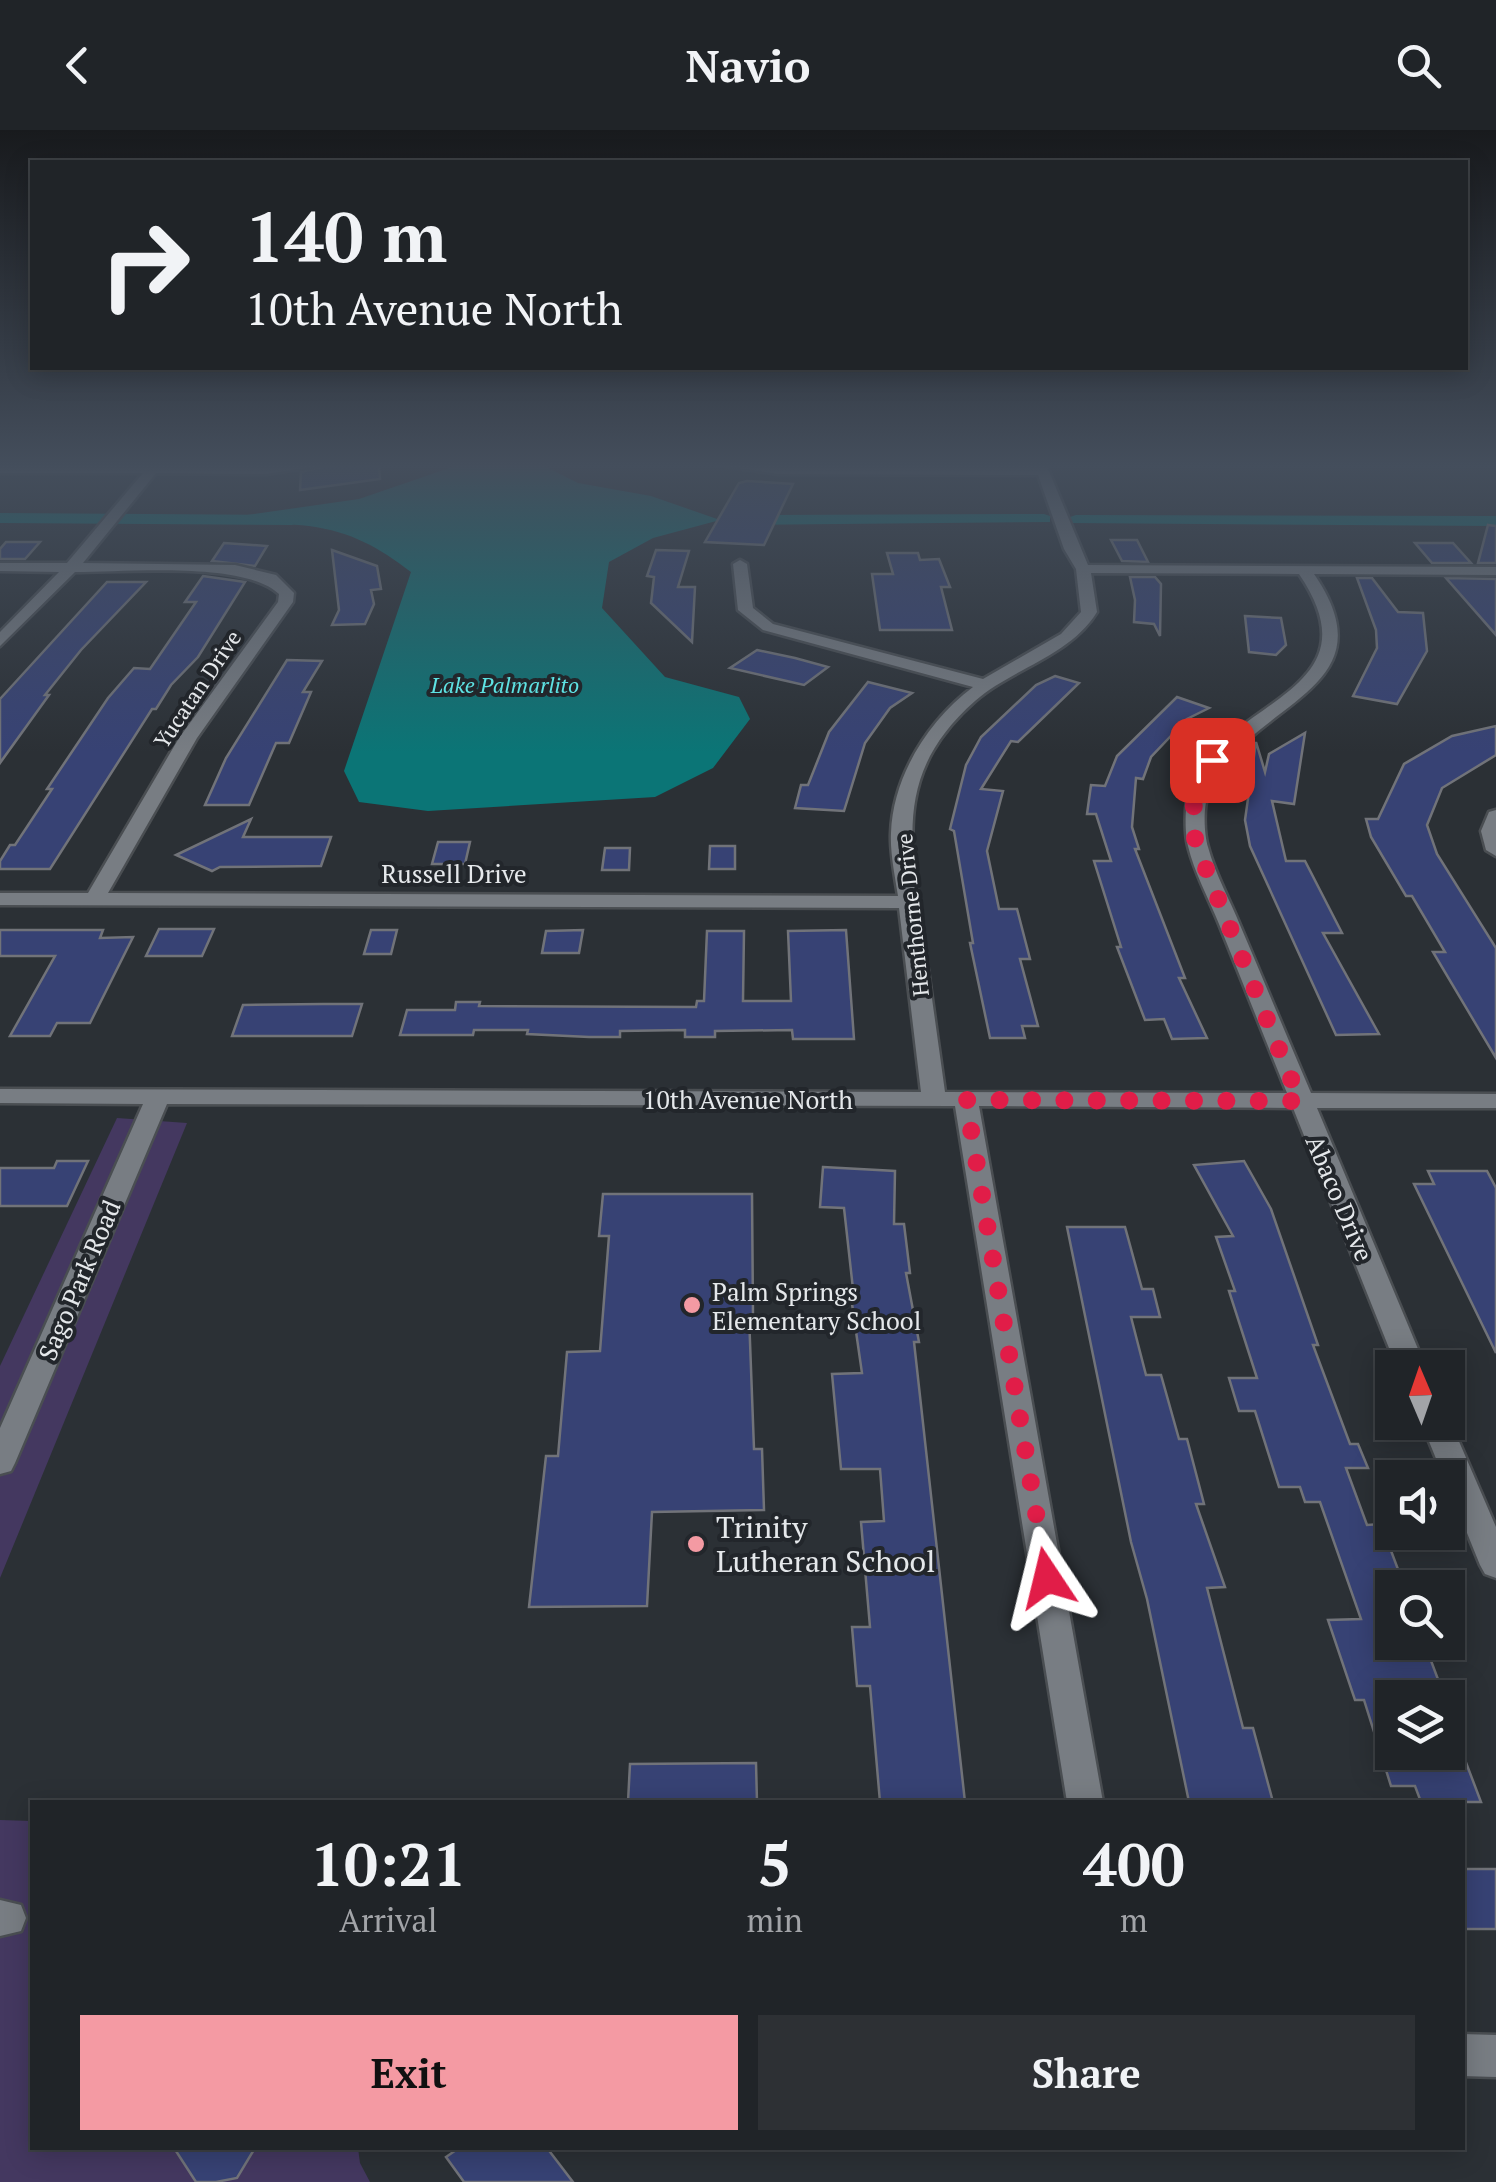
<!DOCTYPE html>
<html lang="en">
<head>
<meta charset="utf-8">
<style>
	body { margin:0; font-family:"PT Serif",serif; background:#2d3034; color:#f1f3f6; height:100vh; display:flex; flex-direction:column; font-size:38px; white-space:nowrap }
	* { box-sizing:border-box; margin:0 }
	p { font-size:32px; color:#a2a4a8 }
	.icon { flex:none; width:55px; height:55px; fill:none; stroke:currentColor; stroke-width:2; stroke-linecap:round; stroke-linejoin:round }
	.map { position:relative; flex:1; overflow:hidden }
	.sheet { position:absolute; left:30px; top:1670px; width:1435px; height:350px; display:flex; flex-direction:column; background:#202428; border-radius:0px; box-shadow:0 5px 25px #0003,0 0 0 2px #3d4145 }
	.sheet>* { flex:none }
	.hud { position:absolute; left:30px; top:30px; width:1438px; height:210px; border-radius:0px; box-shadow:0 5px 25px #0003,0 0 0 2px #3d4145; background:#202428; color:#f1f3f6; overflow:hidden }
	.needle { width:65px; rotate:358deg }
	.tools { position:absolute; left:1375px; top:1220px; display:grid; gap:20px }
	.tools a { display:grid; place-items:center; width:90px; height:90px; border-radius:0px; background:#202428; box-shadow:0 5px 25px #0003,0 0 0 2px #3d4145; font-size:50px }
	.pin { position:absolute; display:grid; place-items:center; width:85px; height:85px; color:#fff; margin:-42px; border-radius:20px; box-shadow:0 5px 15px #0006 }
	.me { position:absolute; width:110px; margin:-55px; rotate:350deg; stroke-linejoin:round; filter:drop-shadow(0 0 8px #0008) }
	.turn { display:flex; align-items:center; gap:35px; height:210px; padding:0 50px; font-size:45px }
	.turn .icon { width:130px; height:130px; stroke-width:2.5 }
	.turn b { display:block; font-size:70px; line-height:85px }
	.eta { display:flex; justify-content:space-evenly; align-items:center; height:170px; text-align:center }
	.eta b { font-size:60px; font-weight:600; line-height:70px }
	.cta { display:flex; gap:20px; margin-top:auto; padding:20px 50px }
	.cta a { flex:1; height:115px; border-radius:0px; background:#f49aa3; color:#111; font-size:40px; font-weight:600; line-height:115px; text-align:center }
	.cta a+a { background:#2d3034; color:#f1f3f6 }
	header { display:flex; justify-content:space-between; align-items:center; height:130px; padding:0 50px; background:#202428; font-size:45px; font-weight:600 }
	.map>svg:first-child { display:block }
	.green { fill:#443860 }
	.water { fill:#0b7576 }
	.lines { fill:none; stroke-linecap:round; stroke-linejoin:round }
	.canal { fill:#0b7576; fill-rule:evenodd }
	.building { fill:#374274; stroke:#717379; stroke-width:2.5 }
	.minor-casing { stroke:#4a4e52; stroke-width:5 }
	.minor { fill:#787d83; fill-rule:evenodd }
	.route { stroke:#e11d48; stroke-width:18; stroke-dasharray:0 32.4 }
	.poi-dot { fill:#f49aa3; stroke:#22262b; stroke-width:4 }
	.labels { text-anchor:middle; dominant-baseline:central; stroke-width:8; stroke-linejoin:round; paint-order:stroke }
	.far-water-label { font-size:22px; font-style:italic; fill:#5ee2e3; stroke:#22262b }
	.far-street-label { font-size:22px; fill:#e5e8eb; stroke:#22262b }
	.street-label { font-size:25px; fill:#e5e8eb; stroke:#22262b }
	.poi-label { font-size:25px; fill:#e5e8eb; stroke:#22262b; text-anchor:start }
	.near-poi-label { font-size:30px; fill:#e5e8eb; stroke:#22262b; text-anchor:start }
</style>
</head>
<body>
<header><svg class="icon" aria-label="back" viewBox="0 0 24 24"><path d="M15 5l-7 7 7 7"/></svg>Navio<svg class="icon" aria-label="search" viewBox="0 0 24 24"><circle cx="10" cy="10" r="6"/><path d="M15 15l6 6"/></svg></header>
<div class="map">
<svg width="1496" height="2052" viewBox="0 0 1496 2052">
	<rect width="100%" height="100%" fill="#2b3035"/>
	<g class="green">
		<polygon points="117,988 187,993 0,1448 0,1236"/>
		<polygon points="0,1690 32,1691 32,2018 358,2018 360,2033 370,2052 0,2052"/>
	</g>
	<path class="water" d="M461,334h79l38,19 73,13 69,24 -67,18 -44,24 -7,46 63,69 74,20 11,22 -37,49 -58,29 -227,14 -69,-9 -15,-31 67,-199c-33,-25 -59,-40 -102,-46 -21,-3 -44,2 -62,-11l112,-16z"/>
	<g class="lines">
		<g class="canal">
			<polygon points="0,383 292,385 300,390 292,395 0,393"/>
			<polygon points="1044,384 1050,386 1050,392 738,395 730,390 738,385"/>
			<polygon points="1076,385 1496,386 1496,396 1070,393 1070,387"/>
		</g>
	</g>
	<g class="building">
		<polygon points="334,334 379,334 380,349 300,360 301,342"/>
		<polygon points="747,351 793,354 764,415 705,412 739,353"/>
		<polygon points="1488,395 1496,396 1496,433 1478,433"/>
		<polygon points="1111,410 1137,410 1148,432 1122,431"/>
		<polygon points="6,412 40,412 25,429 0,429 0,419"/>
		<polygon points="224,413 267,416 255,436 212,431"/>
		<polygon points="1415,413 1453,413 1471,433 1432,433"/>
		<polygon points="332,420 377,436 381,459 371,460 374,474 365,494 332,495 339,480"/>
		<polygon points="656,420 689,421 678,457 695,457 692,512 651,473 654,447 647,446"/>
		<polygon points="887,423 918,423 920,430 939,429 950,457 941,457 952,500 880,500 872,444 893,444"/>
		<polygon points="203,446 245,452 198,527 171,555 156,579 152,579 50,739 0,739 0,731 10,715 15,715 52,659 47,659 108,568 134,538 150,539 196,472 185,472"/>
		<polygon points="1130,447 1155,447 1161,454 1160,506 1154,494 1134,492 1135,470"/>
		<polygon points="1357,448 1372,448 1398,482 1423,483 1427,521 1397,574 1353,566 1377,518 1376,500"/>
		<polygon points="1446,448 1496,449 1496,505"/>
		<polygon points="107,452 146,452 81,520 45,565 49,565 0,633 0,569"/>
		<polygon points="1245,486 1281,488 1286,515 1276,525 1249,522"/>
		<polygon points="757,520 795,528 828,537 804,555 730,538"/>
		<polygon points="287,530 322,531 303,562 311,562 289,613 276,613 249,675 205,675 226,628"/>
		<polygon points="1055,546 1079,553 1018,612 1011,611 981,659 1003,661 987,721 999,779 1017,779 1030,829 1020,829 1038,896 1022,896 1025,908 990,908 970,813 973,813 954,701 950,699 966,635 981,607 1036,555"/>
		<polygon points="868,552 912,563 890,578 865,613 844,681 795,678 801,655 808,655 829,602"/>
		<polygon points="1177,567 1209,578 1187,589 1151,627 1143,649 1136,648 1132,697 1139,719 1135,719 1185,848 1179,848 1207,908 1172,909 1164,889 1145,890 1117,817 1121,817 1094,731 1111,731 1096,684 1087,684 1091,655 1105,656 1117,626"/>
		<polygon points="1496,596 1496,625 1442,658 1427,695 1437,724 1496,818 1496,928 1433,822 1445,822 1412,766 1406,766 1371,707 1366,689 1378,689 1404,634 1452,606"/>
		<polygon points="1305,603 1294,674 1272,671 1286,731 1305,731 1342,803 1323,803 1379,904 1336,905 1250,716 1245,690 1256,612 1265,642 1269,624"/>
		<polygon points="251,689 243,707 331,707 321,736 220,737 212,741 176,725"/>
		<polygon points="438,712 470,712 465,734 432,734"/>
		<polygon points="710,716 735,716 735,739 709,739"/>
		<polygon points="605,718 630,718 629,740 602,740"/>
		<polygon points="159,799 214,799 202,826 146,826"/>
		<polygon points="0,800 103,800 100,808 133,807 90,893 57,893 50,906 10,906 55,826 0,826"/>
		<polygon points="371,800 397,800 391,824 364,824"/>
		<polygon points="583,800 579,823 542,823 546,801"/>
		<polygon points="846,800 854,909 793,909 792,900 715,901 715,907 685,907 685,900 620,901 620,907 589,907 527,904 528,900 474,900 473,905 400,905 407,880 455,880 456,872 480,872 479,876 696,877 697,871 704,871 707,801 744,801 743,871 791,871 788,801"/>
		<polygon points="323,874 362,874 352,906 232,906 243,875"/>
		<polygon points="57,1031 88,1031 67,1076 0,1076 0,1038 54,1038"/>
		<polygon points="1244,1031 1271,1079 1318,1215 1313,1215 1350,1314 1358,1314 1368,1338 1346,1338 1367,1395 1381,1394 1405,1458 1392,1458 1392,1512 1424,1512 1445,1568 1392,1568 1392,1622 1462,1622 1481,1672 1421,1672 1415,1656 1391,1656 1364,1570 1355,1570 1328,1490 1361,1489 1320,1372 1305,1372 1300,1357 1279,1357 1255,1281 1239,1281 1229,1248 1257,1248 1229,1161 1235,1161 1216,1107 1233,1106 1194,1035"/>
		<polygon points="823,1037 895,1041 894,1094 904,1094 910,1143 906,1143 919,1212 914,1212 965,1672 880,1672 870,1556 857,1556 852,1497 870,1497 861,1392 884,1391 880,1339 841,1339 832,1244 862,1243 850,1160 853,1159 844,1078 820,1077"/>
		<polygon points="1428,1041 1487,1041 1496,1058 1496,1223 1414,1054 1434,1054"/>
		<polygon points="603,1064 752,1064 753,1185 749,1185 754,1319 762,1319 764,1380 652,1382 647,1476 529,1477 546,1326 558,1326 567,1222 600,1221 609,1106 599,1106"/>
		<polygon points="1067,1097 1125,1097 1142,1159 1153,1159 1160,1187 1131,1187 1146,1245 1161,1245 1179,1309 1187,1309 1204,1374 1196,1374 1225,1457 1207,1458 1243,1598 1253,1598 1273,1672 1189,1672 1147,1469 1131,1412"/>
		<polygon points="756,1633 757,1672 628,1672 630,1634"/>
		<rect x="1462" y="1739" width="34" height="60"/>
		<polygon points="174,2018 255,2018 237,2048 216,2052 196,2052"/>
		<polygon points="459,2018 547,2018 573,2052 464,2052 446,2027"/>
	</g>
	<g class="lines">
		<g class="minor-casing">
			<g id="minor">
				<path d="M330,334l-64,10 -110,-1 -73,90 152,2 41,10 18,18 -1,9 -96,136 -89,155 790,3c-3,-20 -8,-43 -7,-63 2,-57 37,-112 82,-146l-210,-57 -25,-20 -5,-46 7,-4 7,4 6,44 20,16 210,55 78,-45 20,-22 -5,-43 -12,-20 -26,-74 -260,-1 -65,-10h333l42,101 408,2v8l-182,-1c83,120 -75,129 -106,221 -5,13 -4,39 0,52 7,27 22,53 32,78 24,56 47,112 71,168l185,1v14h-179l109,260h-29l-104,-260 -314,-2 124,696h-36l-112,-696 -788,-2 -152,359 -4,8 -11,3v-46l143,-324 -143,-1v-14l921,3 -22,-184 -899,-3v-12h88l91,-155 99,-136 1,-8c-35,-33 -153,-22 -204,-22l-75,74v-14l59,-60 -59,-1v-8h67l76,-90h-143v-8zM1091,443l208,1c86,126 -93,125 -112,226 -2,13 -2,34 1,46 6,26 21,53 31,78 23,56 45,113 68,169l-342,-1c-7,-50 -14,-101 -21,-151 -13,-96 -32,-167 51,-240 38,-33 95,-45 122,-89z"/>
				<polygon points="1496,680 1496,726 1486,720 1481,701 1489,682"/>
				<polygon points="1448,1286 1496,1397 1496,1448 1485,1444 1480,1435 1448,1356 1448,1348 1444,1348 1421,1292 1448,1292"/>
				<polygon points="0,1770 21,1775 26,1788 21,1801 0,1806"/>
				<polygon points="1462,1904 1496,1905 1496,1947 1462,1946"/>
			</g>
		</g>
		<use href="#minor" class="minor"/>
	</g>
	<linearGradient id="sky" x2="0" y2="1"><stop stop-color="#181a1d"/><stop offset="0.54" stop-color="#444e5c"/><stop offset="1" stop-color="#444e5c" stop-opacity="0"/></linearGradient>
	<rect width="1496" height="622" fill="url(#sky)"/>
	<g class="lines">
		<path class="route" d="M1047,1448l-81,-478 334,1 -104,-257c-6,-32 -3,-57 16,-84"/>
	</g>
	<g class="poi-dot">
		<circle cx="692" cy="1175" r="10"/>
		<circle cx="696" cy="1414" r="10"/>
	</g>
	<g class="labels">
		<g class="far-water-label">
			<text x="505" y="554">Lake Palmarlito</text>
		</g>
		<g class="far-street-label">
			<text transform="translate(197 559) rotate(-56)">Yucatan Drive</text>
			<text transform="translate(912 785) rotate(-96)">Henthorne Drive</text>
		</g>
		<g class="street-label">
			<text x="454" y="743">Russell Drive</text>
			<text x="748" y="969">10th Avenue North</text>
			<text transform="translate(1340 1068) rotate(67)">Abaco Drive</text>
			<text transform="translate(79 1150) rotate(-67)">Sago Park Road</text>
		</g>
		<g class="poi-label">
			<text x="712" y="1161">Palm Springs<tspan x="712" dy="29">Elementary School</tspan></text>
		</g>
		<g class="near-poi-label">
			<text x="716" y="1397">Trinity<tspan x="716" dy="34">Lutheran School</tspan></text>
		</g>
	</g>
</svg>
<div class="tools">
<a><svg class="needle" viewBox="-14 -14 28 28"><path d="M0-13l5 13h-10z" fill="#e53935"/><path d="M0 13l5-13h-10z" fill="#a2a4a8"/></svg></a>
<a><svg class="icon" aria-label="sound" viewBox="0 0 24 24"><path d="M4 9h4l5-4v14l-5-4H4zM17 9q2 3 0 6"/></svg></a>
<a><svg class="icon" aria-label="search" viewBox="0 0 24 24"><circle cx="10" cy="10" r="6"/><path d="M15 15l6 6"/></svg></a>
<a><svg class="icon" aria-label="layers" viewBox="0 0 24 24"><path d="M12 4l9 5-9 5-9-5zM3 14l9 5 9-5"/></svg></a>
</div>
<div class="pin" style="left:1212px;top:630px;background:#d93025"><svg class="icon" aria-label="arrive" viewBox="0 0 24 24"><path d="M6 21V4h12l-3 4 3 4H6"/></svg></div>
<svg class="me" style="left:1047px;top:1448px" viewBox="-20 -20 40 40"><path d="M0-17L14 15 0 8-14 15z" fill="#e11d48" stroke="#fff" stroke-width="4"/></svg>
<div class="hud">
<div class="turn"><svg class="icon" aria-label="right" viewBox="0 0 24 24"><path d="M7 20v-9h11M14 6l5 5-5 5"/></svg><div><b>140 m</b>10th Avenue North</div></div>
</div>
<section class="sheet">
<div class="eta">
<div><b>10:21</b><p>Arrival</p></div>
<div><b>5</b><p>min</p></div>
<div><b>400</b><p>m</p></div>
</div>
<div class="cta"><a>Exit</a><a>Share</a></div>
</section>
</div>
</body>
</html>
